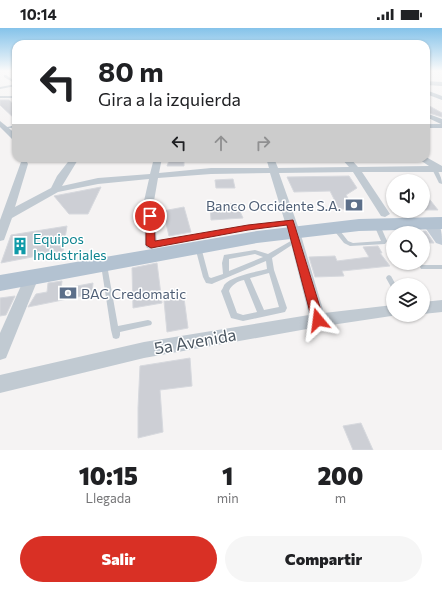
<!DOCTYPE html>
<html lang="es">
<head>
<meta charset="utf-8">
<style>
	body { margin:0; font-family:Commissioner,sans-serif; background:#f6f6f6; color:#202124; height:100vh; display:flex; flex-direction:column; font-size:15px; white-space:nowrap }
	* { box-sizing:border-box; margin:0 }
	p { font-size:13px; color:#757577 }
	.icon { flex:none; width:22px; height:22px; fill:none; stroke:currentColor; stroke-width:2; stroke-linecap:round; stroke-linejoin:round }
	.map { position:relative; height:422px; overflow:hidden }
	.side { display:flex; flex-direction:column; background:#fff; flex:1 }
	.side>* { flex:none }
	.hud { position:absolute; left:12px; top:12px; width:418px; height:122px; border-radius:12px; box-shadow:0 1px 3px #0004; background:#fff; color:#202124; overflow:hidden }
	.tools { position:absolute; left:386px; top:146px; display:grid; gap:8px }
	.tools a { display:grid; place-items:center; width:44px; height:44px; border-radius:50%; background:#fff; box-shadow:0 1px 3px #0004; font-size:20px }
	.pin { position:absolute; display:grid; place-items:center; width:34px; height:34px; color:#fff; margin:-17px; border:2px solid #fff; border-radius:50%; box-shadow:0 1px 4px #0007 }
	.me { position:absolute; width:44px; margin:-22px; rotate:344deg; stroke-linejoin:round; filter:drop-shadow(0 0 3px #0008) }
	.turn { display:flex; align-items:center; gap:14px; height:84px; padding:0 20px; font-size:18px }
	.turn .icon { width:52px; height:52px; stroke-width:2.5 }
	.turn b { display:block; font-size:28px; line-height:34px }
	.lanes { display:flex; align-items:center; height:38px; padding:0 20px; background:#0003; justify-content:center; gap:20px; direction:ltr }
	.lanes .off { opacity:.35 }
	.eta { display:flex; justify-content:space-evenly; align-items:center; height:68px; text-align:center }
	.eta b { font-size:24px; font-weight:800; line-height:28px }
	.primary-button { display:flex; gap:8px; margin-top:auto; padding:8px 20px }
	.primary-button a { flex:1; height:46px; border-radius:24px; background:#d93025; color:#fff; font-size:16px; font-weight:800; line-height:46px; text-align:center }
	.primary-button a+a { background:#f6f6f6; color:#202124 }
	.status { display:flex; justify-content:space-between; align-items:center; height:28px; padding:0 20px; background:#fff; direction:ltr }
	.status svg { height:11px; fill:currentColor }
	.map>svg:first-child { display:block }
	.building { fill:#cdcfd5; stroke:#d7d9de }
	.lines { fill:none; stroke-linecap:round; stroke-linejoin:round }
	.lane { fill:#c1cad2; fill-rule:evenodd }
	.street { fill:#c1cad2; fill-rule:evenodd }
	.secondary { fill:#c1cbd6; fill-rule:evenodd }
	.primary { fill:#b3c2d1; fill-rule:evenodd }
	.route { fill:#d93025; stroke:#8d1f18 }
	.labels { text-anchor:middle; dominant-baseline:central; stroke-width:3; stroke-linejoin:round; paint-order:stroke }
	.service-label { font-size:14px; fill:#4e5e75; stroke:#fff; text-anchor:end }
	.culture-label { font-size:14px; fill:#0d838f; stroke:#fff; text-anchor:start }
	.near-street-label { font-size:17px; fill:#4a5661; stroke:#fff }
</style>
</head>
<body>
<div class="status"><b>10:14</b><svg viewBox="0 0 49 12"><path d="M0 12V9h3v3zM5 12V6h3v6zM10 12V3h3v9zM15 12V0h3v12zM26 1h20v11H26zM47 4h2v5h-2z"/></svg></div>
<div class="map">
<svg width="442" height="422" viewBox="0 0 442 422">
	<rect width="100%" height="100%" fill="#f5f3f3"/>
	<g class="building">
		<polygon points="0,72 9,72 16,78 16,92 0,77"/>
		<polygon points="426,76 442,85 442,89 426,84"/>
		<polygon points="170,130 184,130 184,138 167,138"/>
		<polygon points="349,148 357,160 346,167 355,181 339,181 330,163 294,164 287,149"/>
		<polygon points="233,151 235,160 216,160 215,152"/>
		<polygon points="101,159 88,186 69,186 54,168"/>
		<polygon points="423,163 438,182 425,182 423,178"/>
		<polygon points="236,175 243,190 211,192 210,179"/>
		<polygon points="184,179 191,204 169,208 163,183"/>
		<polygon points="67,198 63,223 1,235 11,207"/>
		<polygon points="423,203 426,203 434,215 423,215"/>
		<polygon points="378,218 382,225 380,225 390,238 342,243 344,248 315,249 309,229 335,228 337,233 369,229 363,219"/>
		<polygon points="157,235 162,275 133,280 132,240"/>
		<polygon points="62,253 61,261 93,255 92,266 28,279 36,266 47,264 48,255"/>
		<polygon points="15,268 6,287 0,288 0,270"/>
		<polygon points="184,270 188,300 167,304 164,273"/>
		<polygon points="190,330 192,358 160,362 163,404 138,410 138,380 140,338"/>
		<polygon points="361,395 373,422 353,422 343,398"/>
	</g>
	<g class="lines">
		<g class="lane">
			<polygon points="4,47 6,47 16,54 16,56 4,49"/>
			<polygon points="16,56 16,58 0,61 0,59"/>
			<rect x="0" y="68" width="16" height="2"/>
			<polygon points="16,97 16,99 5,101 3,100"/>
			<path d="M432,140h2c5,2 8,11 8,16l-3,-1 -7,-14z"/>
			<polygon points="377,195 380,197 387,213 385,216 350,218 344,215 332,200 333,199 337,199 348,213 353,215 381,213 374,197"/>
			<path d="M296,210l2,1 1,1 -1,1 -26,17 2,12 13,38 -2,4 -42,9 -12,-3 -10,-27c1,-1 3,-5 3,-6 7,-9 32,-13 43,-16l-1,-8 -52,22 -2,1 -6,-1 -3,-6 -8,-30 1,-1 2,-1 3,2 8,30 2,1 12,-4 -1,-11 2,-8 31,-5 13,4zM255,226l8,3 -34,14v-12zM269,245l10,34 -15,3 -14,-32zM244,252l13,32 -14,3 -6,-2 -8,-22c2,-6 9,-10 15,-11z"/>
			<polygon points="102,235 106,235 107,237 118,298 148,292 151,293 152,295 151,297 120,304 120,307 119,310 116,311 113,310 111,302 101,237"/>
			<polygon points="421,237 442,237 442,241 421,241 420,239"/>
			<polygon points="389,247 391,248 396,257 393,257 393,260 391,259 386,250 387,248"/>
		</g>
		<g class="street">
			<polygon points="426,53 442,54 442,58 426,57"/>
			<polygon points="426,62 442,68 442,72 426,66"/>
			<polygon points="426,85 442,91 442,100 426,100 426,96 441,96 426,89"/>
			<polygon points="0,93 16,106 16,112 13,112 0,99"/>
			<polygon points="426,129 442,138 442,144 362,144 390,186 385,189 381,188 353,144 279,145 300,204 324,285 393,277 393,287 398,287 318,299 144,330 0,365 0,347 144,314 309,287 288,204 270,145 211,146 158,150 154,173 157,217 155,220 151,221 147,220 145,217 144,173 149,151 98,156 58,164 12,190 4,212 0,213 0,192 21,134 27,134 28,136 15,179 51,160 57,148 71,130 79,130 62,158 98,150 150,146 154,130 162,130 159,145 211,140 269,140 266,130 274,130 278,140 349,139 341,130 350,130 358,139 429,138 417,130"/>
			<polygon points="31,246 36,247 38,251 6,330 0,332 0,305 24,251 26,247"/>
			<polygon points="442,272 442,284 423,286 423,274"/>
		</g>
		<path class="secondary" d="M430,190c12,4 12,15 12,27l-6,-2 -14,-20 2,-4z"/>
		<polygon class="primary" points="442,189 442,201 359,203 257,215 0,263 0,247 257,203 359,191"/>
	</g>
	<linearGradient id="sky" x2="0" y2="1"><stop stop-color="#85c3ea"/><stop offset="0.42" stop-color="#fafafa"/><stop offset="1" stop-color="#fafafa" stop-opacity="0"/></linearGradient>
	<rect width="442" height="102" fill="url(#sky)"/>
	<polygon class="route" points="150,185 154,188 155,213 248,197 293,192 324,292 322,296 318,297 314,296 312,292 287,197 248,202 151,220 146,217 146,188"/>
	<defs>
		<g id="bank-bare" transform="scale(1.38)"><path d="M-6-4H6V4H-6ZM0-2.3a2.3 2.3 0 1 0 0 4.6a2.3 2.3 0 1 0 0-4.6Z" fill="#5c6f8a" stroke="#fff" stroke-width="2.5" paint-order="stroke"/></g>
		<g id="building-bare" transform="scale(1.38)"><path d="M-4-6H4V6H1V3H-1V6H-4ZM-2.5-4.3h1.7v1.8h-1.7ZM.8-4.3h1.7v1.8H.8ZM-2.5-1h1.7V.8h-1.7ZM.8-1h1.7V.8H.8Z" fill="#0f9aa8" stroke="#fff" stroke-width="2.5" paint-order="stroke"/></g>
	</defs>
	<g fill-rule="evenodd">
		<use href="#bank-bare" x="354" y="177"/>
		<use href="#building-bare" x="20" y="218"/>
		<use href="#bank-bare" x="68" y="265"/>
	</g>
	<g class="labels">
		<g class="service-label">
			<text x="341" y="177">Banco Occidente S.A.</text>
			<text x="81" y="265" text-anchor="start">BAC Credomatic</text>
		</g>
		<g class="culture-label">
			<text x="33" y="210">Equipos<tspan x="33" dy="16">Industriales</tspan></text>
		</g>
		<g class="near-street-label">
			<text transform="translate(195 313) rotate(-10)">5a Avenida</text>
		</g>
	</g>
</svg>
<div class="tools">
<a><svg class="icon" aria-label="sound" viewBox="0 0 24 24"><path d="M4 9h4l5-4v14l-5-4H4zM17 9q2 3 0 6"/></svg></a>
<a><svg class="icon" aria-label="search" viewBox="0 0 24 24"><circle cx="10" cy="10" r="6"/><path d="M15 15l6 6"/></svg></a>
<a><svg class="icon" aria-label="layers" viewBox="0 0 24 24"><path d="M12 4l9 5-9 5-9-5zM3 14l9 5 9-5"/></svg></a>
</div>
<div class="pin" style="left:150px;top:188px;background:#d93025"><svg class="icon" aria-label="arrive" viewBox="0 0 24 24"><path d="M6 21V4h12l-3 4 3 4H6"/></svg></div>
<svg class="me" style="left:318px;top:292px" viewBox="-20 -20 40 40"><path d="M0-17L14 15 0 8-14 15z" fill="#d93025" stroke="#fff" stroke-width="4"/></svg>
<div class="hud">
<div class="turn"><svg class="icon" aria-label="left" viewBox="0 0 24 24"><path d="M17 20v-9H6M10 6l-5 5 5 5"/></svg><div><b>80 m</b>Gira a la izquierda</div></div>
<div class="lanes"><svg class="icon" aria-label="left" viewBox="0 0 24 24"><path d="M17 20v-9H6M10 6l-5 5 5 5"/></svg><svg class="icon off" aria-label="ahead" viewBox="0 0 24 24"><path d="M12 20V5M6 11l6-6 6 6"/></svg><svg class="icon off" aria-label="right" viewBox="0 0 24 24"><path d="M7 20v-9h11M14 6l5 5-5 5"/></svg></div>
</div>
</div>
<section class="side">
<div class="eta">
<div><b>10:15</b><p>Llegada</p></div>
<div><b>1</b><p>min</p></div>
<div><b>200</b><p>m</p></div>
</div>
<div class="primary-button"><a>Salir</a><a>Compartir</a></div>
</section>
</body>
</html>
